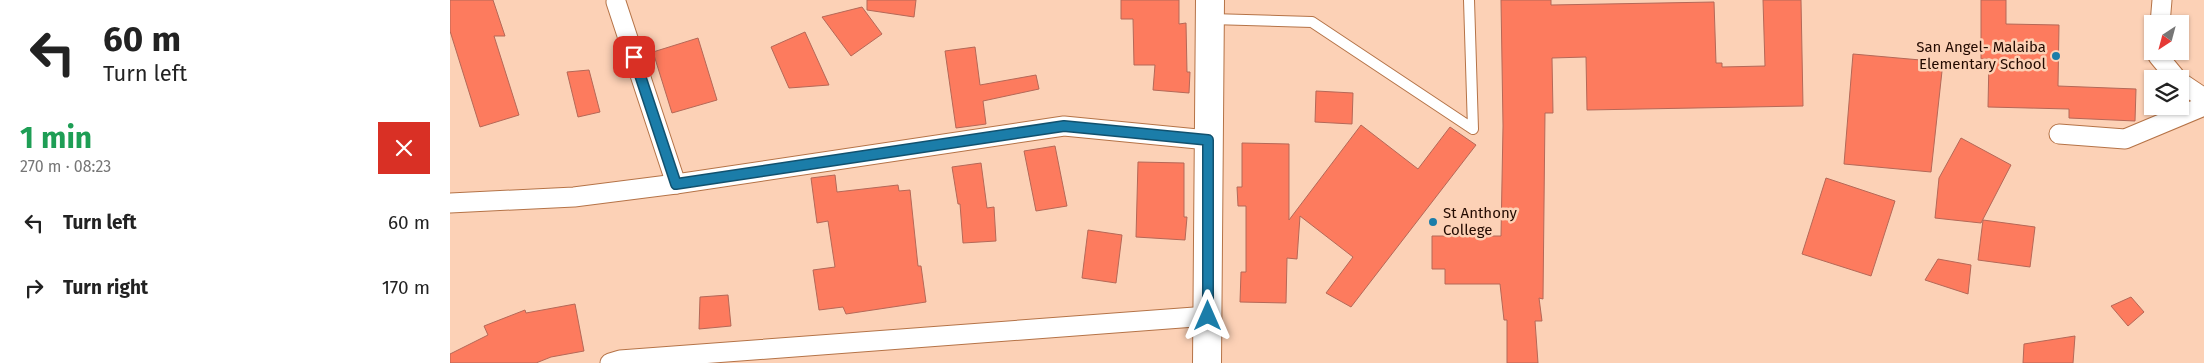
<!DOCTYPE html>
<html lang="en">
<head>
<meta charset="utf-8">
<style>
	body { margin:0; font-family:"Fira Sans",sans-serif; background:#f6f6f6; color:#222; height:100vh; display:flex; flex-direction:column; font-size:19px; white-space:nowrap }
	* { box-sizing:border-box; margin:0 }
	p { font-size:16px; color:#767676 }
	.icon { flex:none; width:28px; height:28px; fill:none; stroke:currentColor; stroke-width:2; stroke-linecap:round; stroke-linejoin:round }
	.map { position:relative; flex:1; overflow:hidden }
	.panel { display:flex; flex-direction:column; background:#fff; width:450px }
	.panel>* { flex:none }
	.top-card { background:#fff; color:#222; overflow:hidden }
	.needle { width:32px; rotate:216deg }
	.tools { position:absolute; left:1694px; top:15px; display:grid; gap:10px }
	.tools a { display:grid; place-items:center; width:45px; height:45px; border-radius:0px; background:#fff; box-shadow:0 1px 4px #0004; font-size:25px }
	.pin { position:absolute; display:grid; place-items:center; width:42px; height:42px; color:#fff; margin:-21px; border-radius:10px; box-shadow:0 2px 8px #0006 }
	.me { position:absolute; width:55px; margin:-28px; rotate:0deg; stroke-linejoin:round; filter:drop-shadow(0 0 4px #0008) }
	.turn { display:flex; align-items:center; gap:18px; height:105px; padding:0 20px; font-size:22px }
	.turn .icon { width:65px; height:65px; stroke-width:2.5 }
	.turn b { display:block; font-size:35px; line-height:42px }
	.round { display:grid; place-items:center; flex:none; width:52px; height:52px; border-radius:0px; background:#f6f6f6 }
	.summary { display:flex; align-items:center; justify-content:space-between; height:85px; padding:0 20px }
	h1 { font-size:30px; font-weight:700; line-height:38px; color:#1e9e55 }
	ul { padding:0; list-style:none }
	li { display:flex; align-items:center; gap:15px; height:65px; padding:0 20px }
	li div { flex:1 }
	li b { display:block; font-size:19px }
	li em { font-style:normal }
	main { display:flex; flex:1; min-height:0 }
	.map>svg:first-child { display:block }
	.building { fill:#fd7b5e; stroke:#b56857 }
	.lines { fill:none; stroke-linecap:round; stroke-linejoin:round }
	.service-casing { stroke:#b57347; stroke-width:12 }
	.minor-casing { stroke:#b57347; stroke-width:21 }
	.primary-casing { stroke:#b57347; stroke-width:30 }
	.service { stroke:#fff; stroke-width:10 }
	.minor { stroke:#fff; stroke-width:19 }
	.primary { stroke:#fff; stroke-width:28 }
	.route-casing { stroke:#12516e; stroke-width:12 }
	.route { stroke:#1b7da9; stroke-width:9 }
	.poi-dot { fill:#1b7da9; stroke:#fcd1b6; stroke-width:2 }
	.labels { text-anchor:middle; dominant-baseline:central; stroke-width:5; stroke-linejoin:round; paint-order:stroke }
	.poi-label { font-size:15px; fill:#230a00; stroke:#fcd1b6; text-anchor:end }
</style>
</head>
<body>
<main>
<section class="panel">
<div class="top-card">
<div class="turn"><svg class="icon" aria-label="left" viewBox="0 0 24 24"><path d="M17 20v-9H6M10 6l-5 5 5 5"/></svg><div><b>60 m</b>Turn left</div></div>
</div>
<div class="summary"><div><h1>1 min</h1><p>270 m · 08:23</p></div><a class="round" style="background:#d93025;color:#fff"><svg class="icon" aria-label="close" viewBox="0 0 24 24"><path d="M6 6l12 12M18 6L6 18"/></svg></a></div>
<ul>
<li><svg class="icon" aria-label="left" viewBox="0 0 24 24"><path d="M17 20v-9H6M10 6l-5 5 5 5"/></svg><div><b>Turn left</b></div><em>60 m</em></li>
<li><svg class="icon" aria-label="right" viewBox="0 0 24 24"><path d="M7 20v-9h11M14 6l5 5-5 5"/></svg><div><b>Turn right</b></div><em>170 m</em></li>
</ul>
</section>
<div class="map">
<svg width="1754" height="363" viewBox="0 0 1754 363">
	<rect width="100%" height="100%" fill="#fcd1b6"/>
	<g class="building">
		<polygon points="0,0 43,0 55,36 44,36 69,115 30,127 0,31"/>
		<polygon points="417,0 466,0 464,17 417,10"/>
		<polygon points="671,0 729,0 729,24 736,23 737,72 740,72 739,93 703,90 705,65 684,65 683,19 671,19"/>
		<polygon points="1051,0 1101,0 1101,5 1264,2 1266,63 1272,63 1272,67 1315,66 1313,0 1351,0 1353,106 1137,110 1136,57 1102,58 1103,113 1095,113 1093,299 1089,298 1092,321 1085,321 1088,363 1057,363 1057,320 1054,320 1050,284 995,284 995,269 982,269 982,236 1051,236 1053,126"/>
		<polygon points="1531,0 1556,0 1556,24 1609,25 1608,86 1686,89 1685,121 1619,118 1619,109 1538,107 1539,59 1531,59"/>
		<polygon points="412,7 432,34 401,56 372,17"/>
		<polygon points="355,32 379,85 339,88 321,47"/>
		<polygon points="248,38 267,100 222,113 203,52"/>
		<polygon points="525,47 530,85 586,75 589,89 533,101 536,124 506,128 495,51"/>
		<polygon points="1403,54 1493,62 1481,172 1394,164"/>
		<polygon points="139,70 150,112 128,117 117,72"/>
		<polygon points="866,91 903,93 902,124 865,122"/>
		<polygon points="911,125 968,169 1000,127 1026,145 901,307 876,293 903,257 850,216 847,259 837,258 836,303 790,302 791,272 796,272 796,206 788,206 787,187 792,187 792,143 839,144 839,220"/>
		<polygon points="1511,138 1561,165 1531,223 1485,218 1489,178"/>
		<polygon points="605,146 617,206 586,211 574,151"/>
		<polygon points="688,162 734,163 734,217 737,217 735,240 686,237"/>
		<polygon points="531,163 537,208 544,207 546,241 513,243 510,204 508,204 502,167"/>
		<polygon points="385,175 387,192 448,185 449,191 460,190 468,266 471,266 476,302 396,314 393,307 369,310 363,270 385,267 378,221 367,223 361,178"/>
		<polygon points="1376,178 1445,201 1421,276 1352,254"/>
		<polygon points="1533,220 1585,227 1580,267 1528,260"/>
		<polygon points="638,230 672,235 666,283 632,278"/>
		<polygon points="1488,259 1521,265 1518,294 1475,280"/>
		<polygon points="278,295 281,326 249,329 250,297"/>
		<polygon points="1681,297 1694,312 1678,326 1661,306"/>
		<polygon points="125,304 134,351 101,357 86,363 0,363 0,354 38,335 34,326 75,310 76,313"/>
		<polygon points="1625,336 1623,363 1573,363 1574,344"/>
	</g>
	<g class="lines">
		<g class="service-casing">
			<polyline id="service" points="761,19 862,22 1023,129 1019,0"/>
		</g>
		<g class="minor-casing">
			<g id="minor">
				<polyline points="166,2 226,184"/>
				<polyline points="1710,24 1712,0"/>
				<polyline points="1708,51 1708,56 1727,79"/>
				<polyline points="1730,82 1754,98"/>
				<polyline points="1609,134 1675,139 1754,106"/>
				<polyline points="0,203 124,197 226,184 614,126 758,140"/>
				<polyline points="160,363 170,360 758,316"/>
			</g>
		</g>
		<g class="primary-casing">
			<polyline id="primary" points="757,363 760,0"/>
		</g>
		<use href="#service" class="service"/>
		<use href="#minor" class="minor"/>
		<use href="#primary" class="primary"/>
	</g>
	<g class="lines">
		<g class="route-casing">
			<polyline id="route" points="184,57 226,184 614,126 758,140 758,316"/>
		</g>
		<use href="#route" class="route"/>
	</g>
	<g class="poi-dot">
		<circle cx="1606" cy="56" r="5"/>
		<circle cx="983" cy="222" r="5"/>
	</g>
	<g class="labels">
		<g class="poi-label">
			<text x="1596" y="47">San Angel- Malaiba<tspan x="1596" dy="17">Elementary School</tspan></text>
			<text x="993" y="213" text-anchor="start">St Anthony<tspan x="993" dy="17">College</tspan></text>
		</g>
	</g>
</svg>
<div class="tools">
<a><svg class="needle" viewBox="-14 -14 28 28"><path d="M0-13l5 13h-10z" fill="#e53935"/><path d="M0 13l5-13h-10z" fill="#767676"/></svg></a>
<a><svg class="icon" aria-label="layers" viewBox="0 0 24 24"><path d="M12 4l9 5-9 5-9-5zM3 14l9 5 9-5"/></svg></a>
</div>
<div class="pin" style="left:184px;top:57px;background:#d93025"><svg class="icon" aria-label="arrive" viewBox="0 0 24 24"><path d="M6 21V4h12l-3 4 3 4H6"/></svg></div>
<svg class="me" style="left:758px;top:316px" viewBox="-20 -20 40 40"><path d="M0-17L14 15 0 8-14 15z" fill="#1b7da9" stroke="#fff" stroke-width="4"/></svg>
</div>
</main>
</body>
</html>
